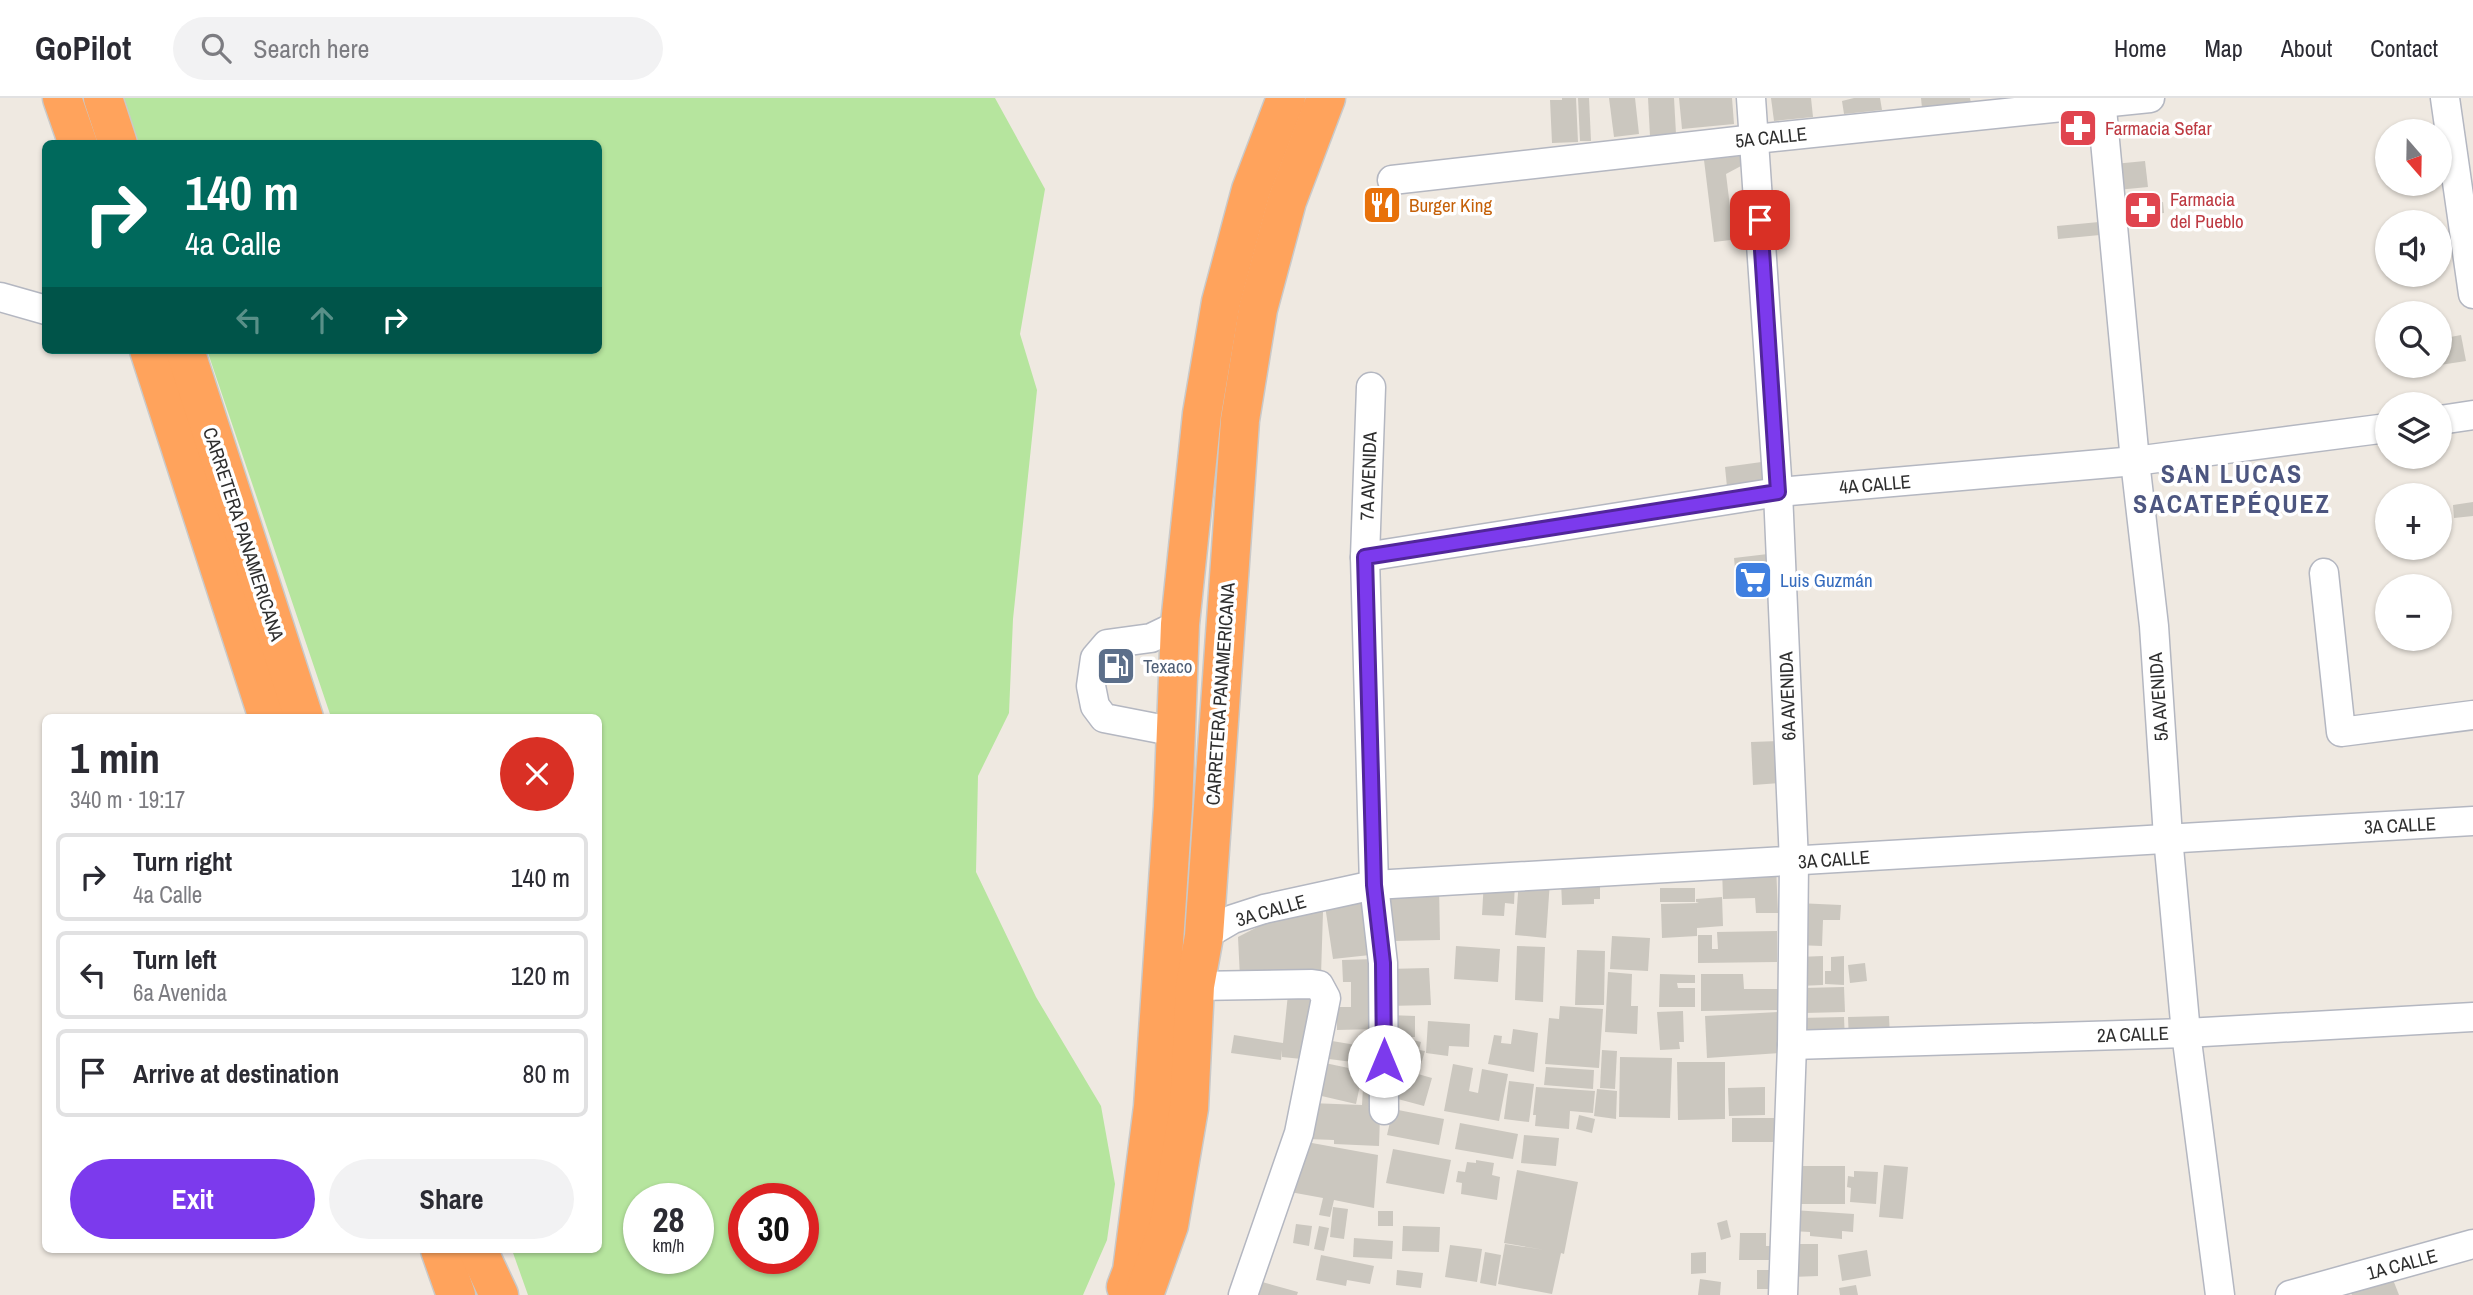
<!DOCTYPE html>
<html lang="en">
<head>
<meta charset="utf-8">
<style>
	body { margin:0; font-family:"Archivo Narrow",sans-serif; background:#f2f2f3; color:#2b2b33; height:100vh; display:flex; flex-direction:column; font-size:26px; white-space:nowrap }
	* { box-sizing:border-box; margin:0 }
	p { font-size:23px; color:#7c7c81 }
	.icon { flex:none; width:38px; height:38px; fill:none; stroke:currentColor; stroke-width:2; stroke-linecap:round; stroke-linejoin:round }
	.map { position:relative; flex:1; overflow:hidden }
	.drawer { position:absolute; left:42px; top:616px; width:560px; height:539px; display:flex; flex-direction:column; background:#fff; border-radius:10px; box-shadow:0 2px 5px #0004 }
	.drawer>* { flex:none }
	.banner { position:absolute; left:42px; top:42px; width:560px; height:214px; border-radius:10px; box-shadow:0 2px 5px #0004; background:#00695c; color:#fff; overflow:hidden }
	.needle { width:46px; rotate:160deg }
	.tools { position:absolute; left:2375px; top:21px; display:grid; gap:14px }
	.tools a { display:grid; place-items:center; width:77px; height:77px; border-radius:50%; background:#fff; box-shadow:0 2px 5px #0004; font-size:35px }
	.speed { position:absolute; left:623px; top:1085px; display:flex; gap:14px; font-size:35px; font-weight:700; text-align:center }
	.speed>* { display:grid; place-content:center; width:91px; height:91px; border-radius:50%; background:#fff; box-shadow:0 2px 5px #0004; line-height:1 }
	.speed small { font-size:18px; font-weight:400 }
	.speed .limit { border:10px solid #d22; background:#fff; color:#111 }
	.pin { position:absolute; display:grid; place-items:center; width:60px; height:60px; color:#fff; margin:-30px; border-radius:14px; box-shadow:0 4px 10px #0006 }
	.me { position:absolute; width:77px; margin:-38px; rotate:0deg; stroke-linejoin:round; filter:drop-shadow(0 0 5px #0008) }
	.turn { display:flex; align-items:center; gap:24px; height:147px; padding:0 28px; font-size:32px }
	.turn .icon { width:91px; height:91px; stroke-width:2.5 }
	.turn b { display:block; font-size:49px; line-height:60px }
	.lanes { display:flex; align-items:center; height:66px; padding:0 28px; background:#0003; justify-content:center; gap:35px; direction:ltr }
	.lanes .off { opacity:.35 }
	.round { display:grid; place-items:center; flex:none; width:74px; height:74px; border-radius:37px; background:#f2f2f3 }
	.overview { display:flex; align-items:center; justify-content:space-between; height:119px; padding:0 28px }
	h1 { font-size:42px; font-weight:700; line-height:52px }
	.cta { display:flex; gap:14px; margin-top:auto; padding:14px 28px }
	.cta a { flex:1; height:80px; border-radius:42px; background:#7c3aed; color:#fff; font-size:28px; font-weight:700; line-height:80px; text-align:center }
	.cta a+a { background:#f2f2f3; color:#2b2b33 }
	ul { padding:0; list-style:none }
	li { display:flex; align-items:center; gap:21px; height:88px; margin:0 14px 10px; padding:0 14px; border:4px solid #e1e1e2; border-radius:10px }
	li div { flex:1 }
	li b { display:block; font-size:26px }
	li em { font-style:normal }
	header { display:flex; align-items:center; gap:42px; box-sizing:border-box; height:98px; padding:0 35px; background:#fff; border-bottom:2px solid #e1e1e2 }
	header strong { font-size:33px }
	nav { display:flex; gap:38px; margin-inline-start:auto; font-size:24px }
	.search { width:490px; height:63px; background:#f2f2f3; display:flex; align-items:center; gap:18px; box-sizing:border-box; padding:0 24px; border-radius:38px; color:#7c7c81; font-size:26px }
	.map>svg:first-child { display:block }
	.green { fill:#b6e59e; fill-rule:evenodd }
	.building { fill:#cbc7bf }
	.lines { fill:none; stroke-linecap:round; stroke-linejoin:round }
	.minor-casing { stroke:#b4b7c1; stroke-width:31 }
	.highway-casing { stroke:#c9c9c9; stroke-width:41 }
	.minor { stroke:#fff; stroke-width:28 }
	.highway { stroke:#ffa35c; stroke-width:38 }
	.route-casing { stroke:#51269a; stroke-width:18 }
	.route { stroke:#7c3aed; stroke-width:12 }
	.labels { text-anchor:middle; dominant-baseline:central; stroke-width:7; stroke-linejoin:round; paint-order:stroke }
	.health-label { font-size:19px; fill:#be3a42; stroke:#fff; text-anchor:start }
	.street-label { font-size:19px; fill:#2e2e2e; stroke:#fff }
	.food-label { font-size:19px; fill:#c56008; stroke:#fff; text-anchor:start }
	.shop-label { font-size:19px; fill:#366cbe; stroke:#fff; text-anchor:start }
	.service-label { font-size:19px; fill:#4e5e75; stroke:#fff; text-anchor:start }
	.district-label { font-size:26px; font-weight:bold; letter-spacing:2px; fill:#4d5680; stroke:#fff }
</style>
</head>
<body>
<header>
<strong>GoPilot</strong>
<div class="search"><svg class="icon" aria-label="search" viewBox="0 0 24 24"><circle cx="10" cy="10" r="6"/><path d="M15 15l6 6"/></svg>Search here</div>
<nav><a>Home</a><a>Map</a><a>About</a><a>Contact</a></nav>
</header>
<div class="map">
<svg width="2473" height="1197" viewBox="0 0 2473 1197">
	<rect width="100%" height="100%" fill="#efe9e1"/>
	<path class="green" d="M121,0h874l50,91 -25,145 17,56 -24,229 -4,94 -31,63 -2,96 60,125 65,109 14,78 -8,56 -24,55h-555l-16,-45h86v-532l-267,-1 -124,-367h391v-206l-461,-1zM639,1101h59v59h-59zM744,1101h59v59h-59z"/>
	<g class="building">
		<polygon points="1562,0 1576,0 1578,44 1552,45 1550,2 1562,2"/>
		<polygon points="1578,0 1589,0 1591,43 1580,43"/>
		<polygon points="1609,0 1635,0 1639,36 1614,39"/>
		<polygon points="1648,0 1674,0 1676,36 1650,38"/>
		<polygon points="1679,0 1732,0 1734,26 1682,31"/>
		<polygon points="1771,0 1811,0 1813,19 1774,23"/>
		<polygon points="1854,0 1880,0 1882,12 1844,16 1842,3"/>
		<polygon points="1921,0 1970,0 1971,5 1922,10"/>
		<polygon points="2061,13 2091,19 2093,40 2065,43"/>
		<polygon points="1740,58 1741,68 1726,76 1733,133 1746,131 1747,140 1714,144 1704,62"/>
		<polygon points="2145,63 2148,89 2117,92 2114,66"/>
		<polygon points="2163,104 2164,115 2123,120 2122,109"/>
		<polygon points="2099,124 2100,137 2058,141 2057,128"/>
		<polygon points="2461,237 2466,263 2440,267 2440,241"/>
		<polygon points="1769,363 1771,384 1727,389 1725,369"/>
		<polygon points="2473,404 2473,418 2454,420 2453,407"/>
		<polygon points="1768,456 1771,488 1737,492 1734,460"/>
		<polygon points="1779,643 1781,685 1753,687 1751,644"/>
		<polygon points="1776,767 1778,815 1756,815 1755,800 1723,801 1722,770"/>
		<polygon points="1519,781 1550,783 1546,840 1515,837"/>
		<polygon points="1484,782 1515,784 1514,806 1505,805 1504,818 1482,817"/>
		<polygon points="1600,782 1600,801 1594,801 1594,806 1562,807 1561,783"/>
		<polygon points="1439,787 1440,842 1393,843 1381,789"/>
		<rect x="1660" y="790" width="35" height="14"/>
		<polygon points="1364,796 1370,857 1333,861 1324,801"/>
		<polygon points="1722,799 1723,828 1697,830 1697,838 1662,840 1661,806 1699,805 1696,804 1696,801"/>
		<polygon points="1797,805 1841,807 1840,822 1823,822 1822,848 1796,847"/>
		<polygon points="1323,813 1321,878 1240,880 1238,839 1281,817"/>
		<polygon points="1777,833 1777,864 1698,865 1698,837 1712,837 1712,851 1718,851 1717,834"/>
		<polygon points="1612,838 1650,840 1648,873 1610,871"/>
		<polygon points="1456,848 1500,851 1498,884 1454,881"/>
		<polygon points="1517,848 1545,849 1543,904 1515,902"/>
		<polygon points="1577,852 1605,853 1604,907 1575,907"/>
		<polygon points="1823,858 1823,887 1798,888 1798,859"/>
		<polygon points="1844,858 1844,887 1825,886 1825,873 1831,873 1831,859"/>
		<polygon points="1376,861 1378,931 1337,932 1337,909 1351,909 1351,884 1343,884 1342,862"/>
		<polygon points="1865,865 1867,883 1850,885 1848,867"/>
		<polygon points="1429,870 1431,907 1388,908 1387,871"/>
		<polygon points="1608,874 1632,876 1631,908 1638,908 1637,936 1605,934"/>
		<polygon points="1660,876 1695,877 1695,885 1677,885 1678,890 1695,890 1695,909 1659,909"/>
		<polygon points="1701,876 1743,876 1744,891 1778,891 1778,912 1701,913"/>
		<polygon points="1844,889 1845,914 1804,915 1803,890"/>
		<polygon points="1288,896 1317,898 1312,962 1282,959 1282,952 1281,962 1231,955 1234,937 1283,945"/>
		<polygon points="1560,908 1603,911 1599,970 1545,966 1549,920 1559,921"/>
		<polygon points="1683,913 1684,944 1679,944 1680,951 1660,952 1657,914"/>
		<polygon points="1778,914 1781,955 1707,960 1705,918"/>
		<polygon points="1389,917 1415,918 1415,939 1389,939"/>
		<polygon points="1889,918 1890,941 1849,943 1848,919"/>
		<polygon points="1844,919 1845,943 1800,944 1799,920"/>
		<polygon points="1428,923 1470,926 1469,949 1449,948 1448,958 1426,955"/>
		<polygon points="1513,931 1538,935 1534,974 1488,966 1494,937 1502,938 1501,945 1511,946"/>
		<polygon points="1401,939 1421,944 1419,952 1425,953 1418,976 1432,980 1424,1008 1394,1000 1401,971 1385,967 1387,957 1408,962 1409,960 1387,955 1389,945 1399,947"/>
		<polygon points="1332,943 1362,948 1360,965 1329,961"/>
		<polygon points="1602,952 1617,953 1615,991 1600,990"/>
		<polygon points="1620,959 1672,960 1670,1020 1619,1019"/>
		<polygon points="1320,964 1363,973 1356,1006 1313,996"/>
		<polygon points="1677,964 1725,964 1725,1021 1678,1022"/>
		<polygon points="1453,966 1473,970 1469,993 1478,995 1482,971 1508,976 1499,1023 1444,1013"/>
		<polygon points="1546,969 1594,972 1593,991 1544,987"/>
		<polygon points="1509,983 1534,986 1529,1024 1504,1021"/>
		<polygon points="1363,989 1381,989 1379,1048 1334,1046 1334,1042 1308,1041 1310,1005 1362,1007"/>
		<polygon points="1536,989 1595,993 1593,1015 1570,1013 1569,1031 1535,1028 1536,1017 1533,1017"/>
		<polygon points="1765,989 1765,1017 1729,1018 1728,990"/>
		<polygon points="1597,991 1617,993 1616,1021 1594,1018"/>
		<polygon points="1393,1011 1444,1021 1439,1047 1387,1037"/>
		<polygon points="1579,1017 1595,1021 1592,1035 1576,1031"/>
		<rect x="1732" y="1020" width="46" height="24"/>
		<polygon points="1460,1025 1518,1036 1513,1061 1455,1051"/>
		<polygon points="1524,1037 1559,1040 1556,1068 1521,1065"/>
		<polygon points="1301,1043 1378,1057 1374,1110 1334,1102 1330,1119 1319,1117 1323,1100 1290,1094"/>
		<polygon points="1393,1051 1451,1062 1444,1096 1386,1085"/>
		<polygon points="1476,1062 1494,1065 1492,1077 1500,1079 1497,1102 1461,1096 1462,1085 1456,1084 1458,1073 1465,1074 1467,1064 1476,1065"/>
		<polygon points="1884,1067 1908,1069 1903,1121 1879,1119"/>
		<rect x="1798" y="1068" width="47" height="38"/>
		<polygon points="1517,1072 1578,1084 1564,1156 1561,1155 1552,1196 1498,1186 1505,1146 1545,1152 1504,1145"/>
		<polygon points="1854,1073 1878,1074 1876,1106 1850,1104 1851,1090 1847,1089 1848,1078 1854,1079"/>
		<polygon points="1333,1109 1348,1111 1344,1141 1330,1139"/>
		<polygon points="1793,1112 1854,1116 1853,1134 1842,1133 1842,1141 1810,1138 1810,1134 1792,1133"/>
		<rect x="1378" y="1113" width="15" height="15"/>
		<polygon points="1727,1122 1731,1139 1721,1142 1717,1125"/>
		<polygon points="1296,1126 1312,1128 1309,1148 1293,1145"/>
		<polygon points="1319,1128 1329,1130 1324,1153 1314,1151"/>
		<polygon points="1403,1128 1440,1129 1439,1154 1402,1153"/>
		<polygon points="1740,1135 1766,1135 1766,1148 1773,1148 1773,1162 1739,1162"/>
		<polygon points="1354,1140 1393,1143 1392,1161 1353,1159"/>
		<polygon points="1792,1146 1818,1146 1818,1178 1792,1179"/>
		<polygon points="1450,1147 1482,1151 1477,1184 1445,1179"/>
		<polygon points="1867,1152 1871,1178 1842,1183 1838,1157"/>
		<polygon points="1485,1154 1501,1157 1496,1188 1480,1185"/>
		<polygon points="1706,1154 1706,1175 1691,1176 1691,1155"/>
		<polygon points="1321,1157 1374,1168 1370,1186 1347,1182 1346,1188 1316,1182"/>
		<polygon points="1397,1172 1423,1175 1421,1190 1396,1187"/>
		<rect x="1757" y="1172" width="15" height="19"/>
		<polygon points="2392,1179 2399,1197 2352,1197 2350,1194"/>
		<polygon points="1700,1181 1721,1184 1720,1197 1698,1197"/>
		<polygon points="1255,1182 1298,1194 1297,1197 1250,1197"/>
		<polygon points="1856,1187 1858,1197 1840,1197 1839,1190"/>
	</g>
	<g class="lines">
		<g class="minor-casing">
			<g id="minor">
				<polyline points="1751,0 1778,394 1794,764 1792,947 1783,1197"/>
				<polyline points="2101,0 2135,363 2154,528 2168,739 2186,935 2220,1197"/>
				<polyline points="2445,0 2473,196"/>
				<polyline points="1392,82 1755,41 2150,0"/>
				<polyline points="0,199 46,212"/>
				<polyline points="1371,289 1365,459 1374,787 1383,865 1384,1012"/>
				<polyline points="2440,322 2473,317"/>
				<polyline points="1365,459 1778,394 2135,363 2387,330"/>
				<polyline points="2324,475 2341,634 2473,617"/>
				<polyline points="1176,634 1104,620 1095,608 1091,588 1095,560 1107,546 1151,540 1180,526"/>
				<polyline points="1204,838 1233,821 1264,811 1374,787 2473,723"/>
				<polyline points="1195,888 1312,886 1319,887 1326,900 1299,1035 1243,1197"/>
				<polyline points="1792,947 2186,935 2473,919"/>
				<polyline points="2290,1197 2473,1146"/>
			</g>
		</g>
		<g class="highway-casing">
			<g id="highway">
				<polyline points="62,0 78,46"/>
				<polyline points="103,0 118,46"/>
				<polyline points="149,252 268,620"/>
				<polyline points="185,252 304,620"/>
				<polyline points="440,1152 456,1197"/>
				<polyline points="478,1152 499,1197"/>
				<polyline points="1126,1189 1132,1173 1153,1009 1173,709 1180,526 1202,316 1221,204 1251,92 1286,0"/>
				<polyline points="1144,1197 1169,1127 1189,1010 1195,888 1204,838 1240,322 1258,211 1287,103 1326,0"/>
			</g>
		</g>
		<use href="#minor" class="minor"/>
		<use href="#highway" class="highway"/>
	</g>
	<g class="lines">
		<g class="route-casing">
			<polyline id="route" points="1384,963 1383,865 1374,787 1365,459 1778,394 1760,122"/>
		</g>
		<use href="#route" class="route"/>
	</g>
	<defs>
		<g id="pharmacy-square" transform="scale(2.0125)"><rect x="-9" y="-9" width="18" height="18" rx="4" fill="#e0444e" stroke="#fff"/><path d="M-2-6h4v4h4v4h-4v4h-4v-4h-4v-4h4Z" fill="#fff"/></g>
		<g id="restaurant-square" transform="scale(2.0125)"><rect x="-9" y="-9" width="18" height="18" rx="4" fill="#e8710a" stroke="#fff"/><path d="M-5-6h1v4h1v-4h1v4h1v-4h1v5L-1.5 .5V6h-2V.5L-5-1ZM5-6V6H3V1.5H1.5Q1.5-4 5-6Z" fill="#fff"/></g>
		<g id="supermarket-square" transform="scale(2.0125)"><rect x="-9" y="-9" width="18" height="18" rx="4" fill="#3f7fe0" stroke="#fff"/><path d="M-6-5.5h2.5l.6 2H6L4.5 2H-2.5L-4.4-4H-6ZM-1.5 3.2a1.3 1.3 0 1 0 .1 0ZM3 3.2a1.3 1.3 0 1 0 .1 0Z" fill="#fff"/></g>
		<g id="fuel-square" transform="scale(2.0125)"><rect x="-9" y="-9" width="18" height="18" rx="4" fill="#5c6f8a" stroke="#fff"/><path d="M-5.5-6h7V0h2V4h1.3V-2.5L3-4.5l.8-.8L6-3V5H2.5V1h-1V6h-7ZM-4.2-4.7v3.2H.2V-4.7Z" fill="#fff"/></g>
	</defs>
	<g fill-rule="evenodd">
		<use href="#pharmacy-square" x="2078" y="30"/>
		<use href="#restaurant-square" x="1382" y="107"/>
		<use href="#pharmacy-square" x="2143" y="112"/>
		<use href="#supermarket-square" x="1753" y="482"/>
		<use href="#fuel-square" x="1116" y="568"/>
	</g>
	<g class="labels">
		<g class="health-label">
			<text x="2105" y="30">Farmacia Sefar</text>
			<text x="2170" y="101">Farmacia<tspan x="2170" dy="22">del Pueblo</tspan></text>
		</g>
		<g class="street-label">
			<text transform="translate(1771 39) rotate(-6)">5A CALLE</text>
			<text transform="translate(1368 378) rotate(-88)">7A AVENIDA</text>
			<text transform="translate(1875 386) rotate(-5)">4A CALLE</text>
			<text transform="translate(244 436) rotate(72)">CARRETERA PANAMERICANA</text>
			<text transform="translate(1220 596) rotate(-86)">CARRETERA PANAMERICANA</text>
			<text transform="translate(1787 598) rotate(-92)">6A AVENIDA</text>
			<text transform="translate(2158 599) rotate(-94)">5A AVENIDA</text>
			<text transform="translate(2400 727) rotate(-3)">3A CALLE</text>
			<text transform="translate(1834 761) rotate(-4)">3A CALLE</text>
			<text transform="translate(1271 812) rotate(-16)">3A CALLE</text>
			<text transform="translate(2133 936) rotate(-2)">2A CALLE</text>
			<text transform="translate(2402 1166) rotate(-15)">1A CALLE</text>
		</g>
		<g class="food-label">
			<text x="1409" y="107">Burger King</text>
		</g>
		<g class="shop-label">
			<text x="1780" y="482">Luis Guzmán</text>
		</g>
		<g class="service-label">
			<text x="1143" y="568">Texaco</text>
		</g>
		<g class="district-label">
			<text x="2232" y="375">SAN LUCAS<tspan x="2232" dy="30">SACATEPÉQUEZ</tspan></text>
		</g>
	</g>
</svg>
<div class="tools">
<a><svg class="needle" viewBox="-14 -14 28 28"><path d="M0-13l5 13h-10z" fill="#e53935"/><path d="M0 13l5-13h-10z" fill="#7c7c81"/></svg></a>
<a><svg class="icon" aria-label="sound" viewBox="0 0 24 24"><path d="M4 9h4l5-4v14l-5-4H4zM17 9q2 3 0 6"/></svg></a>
<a><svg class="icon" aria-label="search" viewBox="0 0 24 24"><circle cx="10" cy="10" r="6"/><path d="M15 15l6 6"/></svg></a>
<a><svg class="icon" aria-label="layers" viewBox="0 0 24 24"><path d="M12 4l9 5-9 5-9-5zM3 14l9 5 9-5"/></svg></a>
<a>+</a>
<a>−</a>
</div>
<div class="speed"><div>28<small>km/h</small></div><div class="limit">30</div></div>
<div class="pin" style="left:1760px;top:122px;background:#d93025"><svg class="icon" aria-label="arrive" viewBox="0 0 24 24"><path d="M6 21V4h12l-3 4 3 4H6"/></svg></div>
<svg class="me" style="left:1384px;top:963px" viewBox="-20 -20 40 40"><circle r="19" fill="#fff"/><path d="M0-13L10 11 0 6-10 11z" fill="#7c3aed"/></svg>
<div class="banner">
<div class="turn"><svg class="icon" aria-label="right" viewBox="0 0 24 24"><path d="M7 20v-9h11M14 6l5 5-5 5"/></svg><div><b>140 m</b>4a Calle</div></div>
<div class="lanes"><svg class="icon off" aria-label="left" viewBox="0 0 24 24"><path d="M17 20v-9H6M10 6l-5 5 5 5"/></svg><svg class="icon off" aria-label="ahead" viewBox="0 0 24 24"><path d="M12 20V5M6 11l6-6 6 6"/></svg><svg class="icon" aria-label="right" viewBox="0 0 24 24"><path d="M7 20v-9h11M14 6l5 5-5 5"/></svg></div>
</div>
<section class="drawer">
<div class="overview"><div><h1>1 min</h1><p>340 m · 19:17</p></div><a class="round" style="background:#d93025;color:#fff"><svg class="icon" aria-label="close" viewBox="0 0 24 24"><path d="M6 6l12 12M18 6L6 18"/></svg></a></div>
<ul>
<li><svg class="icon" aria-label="right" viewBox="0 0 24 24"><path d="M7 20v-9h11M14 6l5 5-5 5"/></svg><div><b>Turn right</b><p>4a Calle</p></div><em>140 m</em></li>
<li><svg class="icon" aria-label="left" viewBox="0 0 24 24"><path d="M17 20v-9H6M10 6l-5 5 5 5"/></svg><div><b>Turn left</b><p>6a Avenida</p></div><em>120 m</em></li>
<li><svg class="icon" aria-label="arrive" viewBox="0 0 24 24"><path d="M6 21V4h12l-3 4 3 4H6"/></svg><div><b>Arrive at destination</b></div><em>80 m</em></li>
</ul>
<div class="cta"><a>Exit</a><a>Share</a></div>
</section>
</div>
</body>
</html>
